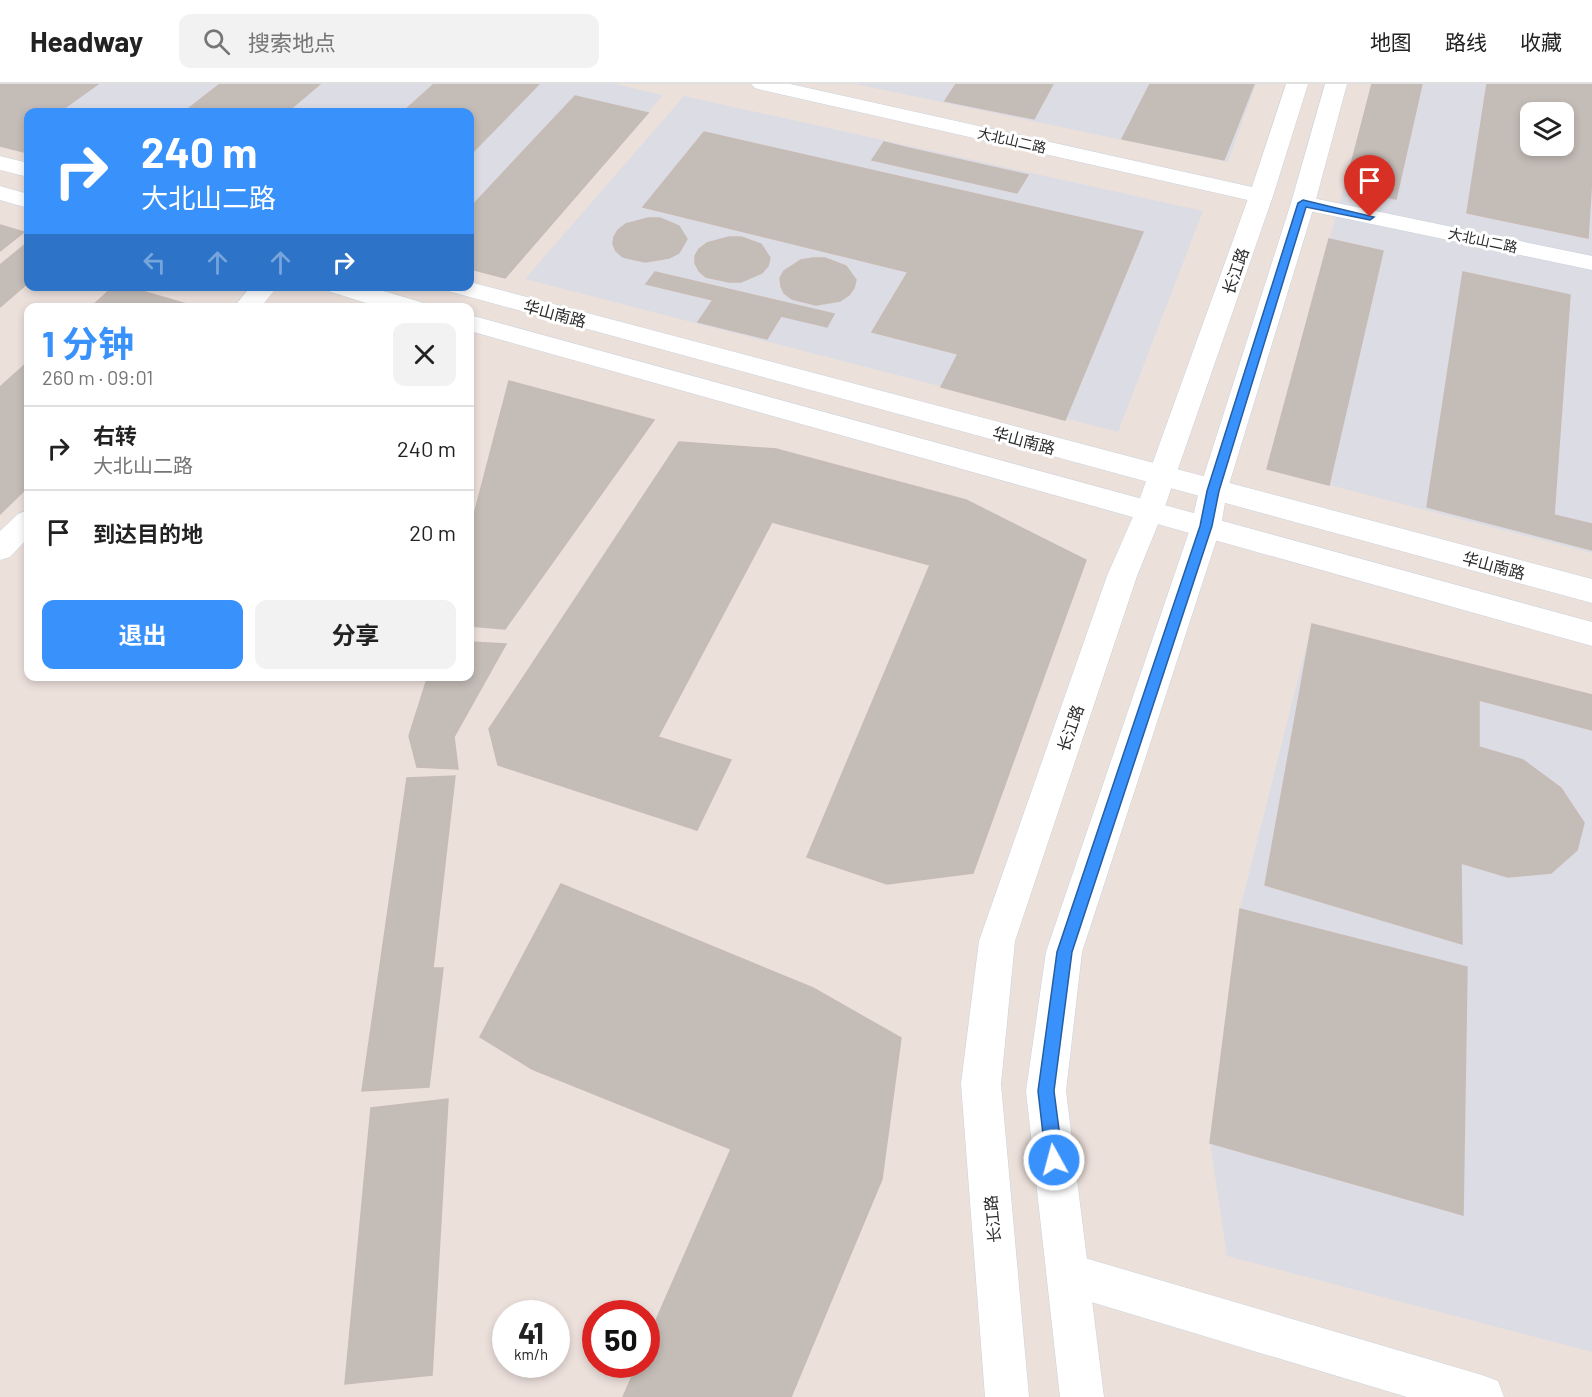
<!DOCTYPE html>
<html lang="zh">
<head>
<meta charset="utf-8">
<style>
	body { margin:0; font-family:Barlow,"Noto Sans SC",sans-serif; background:#f2f2f2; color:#222; height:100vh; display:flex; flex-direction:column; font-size:22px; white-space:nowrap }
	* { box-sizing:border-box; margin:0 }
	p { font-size:20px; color:#767676 }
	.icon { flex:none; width:33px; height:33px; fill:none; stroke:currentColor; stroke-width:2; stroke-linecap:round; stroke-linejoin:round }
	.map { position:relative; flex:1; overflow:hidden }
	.drawer { position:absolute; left:24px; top:219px; width:450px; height:378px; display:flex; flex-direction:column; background:#fff; border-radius:12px; box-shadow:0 3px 9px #0003 }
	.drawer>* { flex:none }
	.guide { position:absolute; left:24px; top:24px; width:450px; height:183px; border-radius:12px; box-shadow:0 3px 9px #0003; background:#3991fb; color:#fff; overflow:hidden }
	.tools { position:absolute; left:1520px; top:18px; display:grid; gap:12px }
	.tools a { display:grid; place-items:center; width:54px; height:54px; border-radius:12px; background:#fff; box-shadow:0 3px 9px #0003; font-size:30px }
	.speed { position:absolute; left:492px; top:1216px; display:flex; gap:12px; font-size:30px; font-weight:700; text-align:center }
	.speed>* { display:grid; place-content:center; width:78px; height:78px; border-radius:50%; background:#fff; box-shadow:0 3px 9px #0003; line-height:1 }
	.speed small { font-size:15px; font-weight:400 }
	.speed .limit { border:9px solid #d22; background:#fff; color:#111 }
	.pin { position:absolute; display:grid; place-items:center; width:51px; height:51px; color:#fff; margin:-62px -26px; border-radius:50% 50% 50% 0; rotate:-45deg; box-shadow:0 0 6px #0007 }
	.pin .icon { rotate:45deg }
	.me { position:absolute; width:66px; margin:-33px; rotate:353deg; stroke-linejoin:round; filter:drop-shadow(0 0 4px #0008) }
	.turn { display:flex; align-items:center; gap:21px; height:126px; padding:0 18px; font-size:27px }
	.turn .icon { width:78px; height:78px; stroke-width:2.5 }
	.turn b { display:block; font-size:42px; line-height:51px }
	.lanes { display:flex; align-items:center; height:57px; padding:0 18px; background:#0003; justify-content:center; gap:30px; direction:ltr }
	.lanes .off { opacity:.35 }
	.round { display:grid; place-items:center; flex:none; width:63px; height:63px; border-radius:12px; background:#f2f2f2 }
	.head { display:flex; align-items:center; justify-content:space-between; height:102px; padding:0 18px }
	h1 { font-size:36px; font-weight:700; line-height:45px; color:#3991fb }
	.action { display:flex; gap:12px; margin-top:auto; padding:12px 18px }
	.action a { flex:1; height:69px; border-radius:12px; background:#3991fb; color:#fff; font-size:24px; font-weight:700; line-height:69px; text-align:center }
	.action a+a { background:#f2f2f2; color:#222 }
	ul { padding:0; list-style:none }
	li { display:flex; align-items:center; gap:18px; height:84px; padding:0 18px; border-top:2px solid #e0e0e0 }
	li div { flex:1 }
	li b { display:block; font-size:22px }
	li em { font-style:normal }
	header { display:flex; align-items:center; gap:36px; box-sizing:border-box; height:84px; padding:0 30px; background:#fff; border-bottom:2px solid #e0e0e0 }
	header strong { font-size:28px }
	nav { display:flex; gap:33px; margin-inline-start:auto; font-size:21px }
	.search { width:420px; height:54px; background:#f2f2f2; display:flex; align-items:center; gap:15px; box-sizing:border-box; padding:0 21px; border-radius:12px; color:#767676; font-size:22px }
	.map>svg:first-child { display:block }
	.industrial { fill:#dcdce4; fill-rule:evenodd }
	.building { fill:#c4bcb7; stroke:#c7bcb5; stroke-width:1.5; fill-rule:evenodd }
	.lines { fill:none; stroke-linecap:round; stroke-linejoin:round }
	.minor-casing { stroke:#c9d2dc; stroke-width:1 }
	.tertiary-casing { stroke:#c9d2dc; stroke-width:1 }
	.secondary-casing { stroke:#c9d2dc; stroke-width:1 }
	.minor { fill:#fff; fill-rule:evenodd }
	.tertiary { fill:#fff; fill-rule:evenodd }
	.secondary { fill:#fff; fill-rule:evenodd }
	.route { fill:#3991fb; stroke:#255ea3; stroke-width:1.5 }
	.labels { text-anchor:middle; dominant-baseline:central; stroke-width:6; stroke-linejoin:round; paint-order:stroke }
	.far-street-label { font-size:14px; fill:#2a2a2a; stroke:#fff }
	.street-label { font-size:16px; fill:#2a2a2a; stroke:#fff }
</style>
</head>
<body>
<header>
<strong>Headway</strong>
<div class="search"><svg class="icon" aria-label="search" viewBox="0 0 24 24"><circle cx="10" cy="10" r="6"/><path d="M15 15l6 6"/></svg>搜索地点</div>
<nav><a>地图</a><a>路线</a><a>收藏</a></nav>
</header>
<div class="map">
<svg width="1592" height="1313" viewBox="0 0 1592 1313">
	<rect width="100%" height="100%" fill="#ece0db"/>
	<g class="industrial">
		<polygon points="0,0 615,0 663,11 505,194 470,185 470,28 28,28 28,69 0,62"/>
		<polygon points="855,0 1256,0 1228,78"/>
		<path d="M1372,0h220v469l-325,-84zM1530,28h33v34h-33z"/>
		<polygon points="684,12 1203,127 1118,348 525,195"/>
		<polygon points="1312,540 1592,611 1592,1268 1227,1172 1210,1059 1240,825"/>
	</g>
	<g class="building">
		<polygon points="0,0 98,0 59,28 28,28 28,69 0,62"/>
		<polygon points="220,0 320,0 287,28 184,28"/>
		<polygon points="434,0 539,0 470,71 470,28 403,28"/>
		<polygon points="956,0 1053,0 1034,35 945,17"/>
		<polygon points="1150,0 1254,0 1224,76 1122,55"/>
		<polygon points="1372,0 1422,0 1396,115 1345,104"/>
		<path d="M1487,0h105v91l-4,63 -121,-25zM1530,28h33v34h-33z"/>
		<polygon points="575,12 648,29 505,194 470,185 470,124"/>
		<polygon points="704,48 1143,148 1065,336 941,303 958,270 872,248 908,188 643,123"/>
		<polygon points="884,58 908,64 1028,91 1017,109 872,76"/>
		<polygon points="648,134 660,134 679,142 687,155 679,169 669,174 645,178 623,173 616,167 613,160 614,153 618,146 626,140"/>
		<polygon points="0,141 24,148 0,167"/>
		<polygon points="729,153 741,153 761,160 770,174 768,182 762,189 741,198 729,198 706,193 699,187 695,179 695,172 699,165 707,159"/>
		<polygon points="1329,155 1383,167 1329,401 1267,385"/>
		<polygon points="28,158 28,199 0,223 0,181"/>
		<polygon points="813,174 825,174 846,182 856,196 854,204 849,211 840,217 816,221 792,215 784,209 781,202 780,194 784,187 801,176"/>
		<polygon points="655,188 834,230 827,243 781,232 767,255 698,238 713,216 646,200"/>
		<polygon points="1463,188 1570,211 1554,431 1592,440 1592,466 1427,423"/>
		<polygon points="114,202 125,202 200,224 90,224"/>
		<polygon points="28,278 28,403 0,430 0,303"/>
		<polygon points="509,297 654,336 505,545 470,542 470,446"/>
		<polygon points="679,358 776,365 966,416 1086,476 973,789 887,800 807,773 930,481 772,438 658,653 731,676 697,746 498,681 489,645"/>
		<polygon points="1312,540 1592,611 1592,646 1479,616 1479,663 1523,676 1561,704 1584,739 1577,766 1551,789 1508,793 1461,779 1462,860 1265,801"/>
		<polygon points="470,558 506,560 454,653 458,685 417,683 409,652 428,592 470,592"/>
		<polygon points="455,692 433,884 443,884 429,1003 362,1007 407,694"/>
		<polygon points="561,800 813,904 901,954 882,1095 791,1313 623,1313 637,1281 646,1281 646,1259 731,1065 532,985 480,953"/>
		<polygon points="1240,825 1467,883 1463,1131 1210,1059"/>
		<polygon points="448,1015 432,1291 345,1300 371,1024"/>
	</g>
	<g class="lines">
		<g class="minor-casing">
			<g id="minor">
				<polygon points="1303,112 1592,172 1592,186 1295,124 1291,119 1295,114"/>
				<polygon points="251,202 278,202 260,224 233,224"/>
				<polygon points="28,426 28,454 10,473 0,476 0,447 18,430"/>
				<polygon points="1068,1169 1482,1291 1498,1297 1504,1313 1407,1313 1068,1211 1053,1205 1047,1190 1053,1175"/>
			</g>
		</g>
		<g class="tertiary-casing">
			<g id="tertiary">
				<polygon points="751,0 790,0 1261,105 1269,107 1273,112 1269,117 1261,119 762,6 755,4"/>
				<polygon points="0,72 28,79 28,93 0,86"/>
				<polygon points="0,102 28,110 28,124 0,116"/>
				<polygon points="470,198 1592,495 1592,519 448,207 445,202 470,202"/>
				<polygon points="325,202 366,202 421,218 424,224 382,224 328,207"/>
				<polygon points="470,231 1592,538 1592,562 470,247"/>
			</g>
		</g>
		<g class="secondary-casing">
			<g id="secondary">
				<polygon points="1286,0 1308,0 1273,112 1163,428 1137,492 1015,857 1001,1000 1029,1313 985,1313 961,1000 979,857 1107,492 1135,428 1249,112"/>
				<polygon points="1325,0 1347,0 1315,119 1227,407 1221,442 1082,868 1066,1007 1104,1313 1060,1313 1026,1007 1046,868 1191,442 1199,407 1291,119"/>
			</g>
		</g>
		<use href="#minor" class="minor"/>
		<use href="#tertiary" class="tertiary"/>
		<use href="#secondary" class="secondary"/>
	</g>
	<polygon class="route" points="1303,116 1374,133 1370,136 1306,123 1219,407 1212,442 1072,868 1054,1007 1063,1076 1060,1081 1054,1084 1048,1081 1046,1076 1038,1007 1057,868 1200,442 1207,407 1298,119"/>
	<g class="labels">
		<g class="far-street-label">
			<text transform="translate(1012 56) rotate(13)">大北山二路</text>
			<text transform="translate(1483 156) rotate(12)">大北山二路</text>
		</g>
		<g class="street-label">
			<text transform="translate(1235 187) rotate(-71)">长江路</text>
			<text transform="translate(555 229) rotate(15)">华山南路</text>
			<text transform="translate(1024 356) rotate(15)">华山南路</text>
			<text transform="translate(1494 481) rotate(15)">华山南路</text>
			<text transform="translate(1070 644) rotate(-71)">长江路</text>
			<text transform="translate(992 1135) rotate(-95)">长江路</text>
		</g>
	</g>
</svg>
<div class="tools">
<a><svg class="icon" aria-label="layers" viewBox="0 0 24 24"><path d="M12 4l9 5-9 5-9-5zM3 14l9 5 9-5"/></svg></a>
</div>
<div class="speed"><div>41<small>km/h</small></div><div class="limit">50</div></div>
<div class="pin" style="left:1370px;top:133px;background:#d93025"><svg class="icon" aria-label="arrive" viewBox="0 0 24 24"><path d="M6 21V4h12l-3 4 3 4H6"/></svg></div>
<svg class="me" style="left:1054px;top:1076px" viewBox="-20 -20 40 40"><circle r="17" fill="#3991fb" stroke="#fff" stroke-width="3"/><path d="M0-11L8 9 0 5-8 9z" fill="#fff"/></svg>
<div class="guide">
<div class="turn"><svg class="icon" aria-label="right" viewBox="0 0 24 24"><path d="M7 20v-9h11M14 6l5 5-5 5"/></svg><div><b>240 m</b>大北山二路</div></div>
<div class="lanes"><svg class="icon off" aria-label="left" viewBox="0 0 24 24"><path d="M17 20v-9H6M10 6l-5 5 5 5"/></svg><svg class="icon off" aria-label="ahead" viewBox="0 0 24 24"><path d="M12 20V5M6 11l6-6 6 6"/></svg><svg class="icon off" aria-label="ahead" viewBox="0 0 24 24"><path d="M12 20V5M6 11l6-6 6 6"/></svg><svg class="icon" aria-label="right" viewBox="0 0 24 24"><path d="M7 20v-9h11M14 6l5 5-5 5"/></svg></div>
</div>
<section class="drawer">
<div class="head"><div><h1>1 分钟</h1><p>260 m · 09:01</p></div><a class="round"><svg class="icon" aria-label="close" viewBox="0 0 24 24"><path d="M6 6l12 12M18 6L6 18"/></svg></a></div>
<ul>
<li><svg class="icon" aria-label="right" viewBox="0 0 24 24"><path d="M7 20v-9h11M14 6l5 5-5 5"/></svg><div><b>右转</b><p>大北山二路</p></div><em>240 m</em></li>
<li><svg class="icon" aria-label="arrive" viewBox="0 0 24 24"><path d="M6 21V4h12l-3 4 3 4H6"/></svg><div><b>到达目的地</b></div><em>20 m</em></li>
</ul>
<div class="action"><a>退出</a><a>分享</a></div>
</section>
</div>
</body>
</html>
